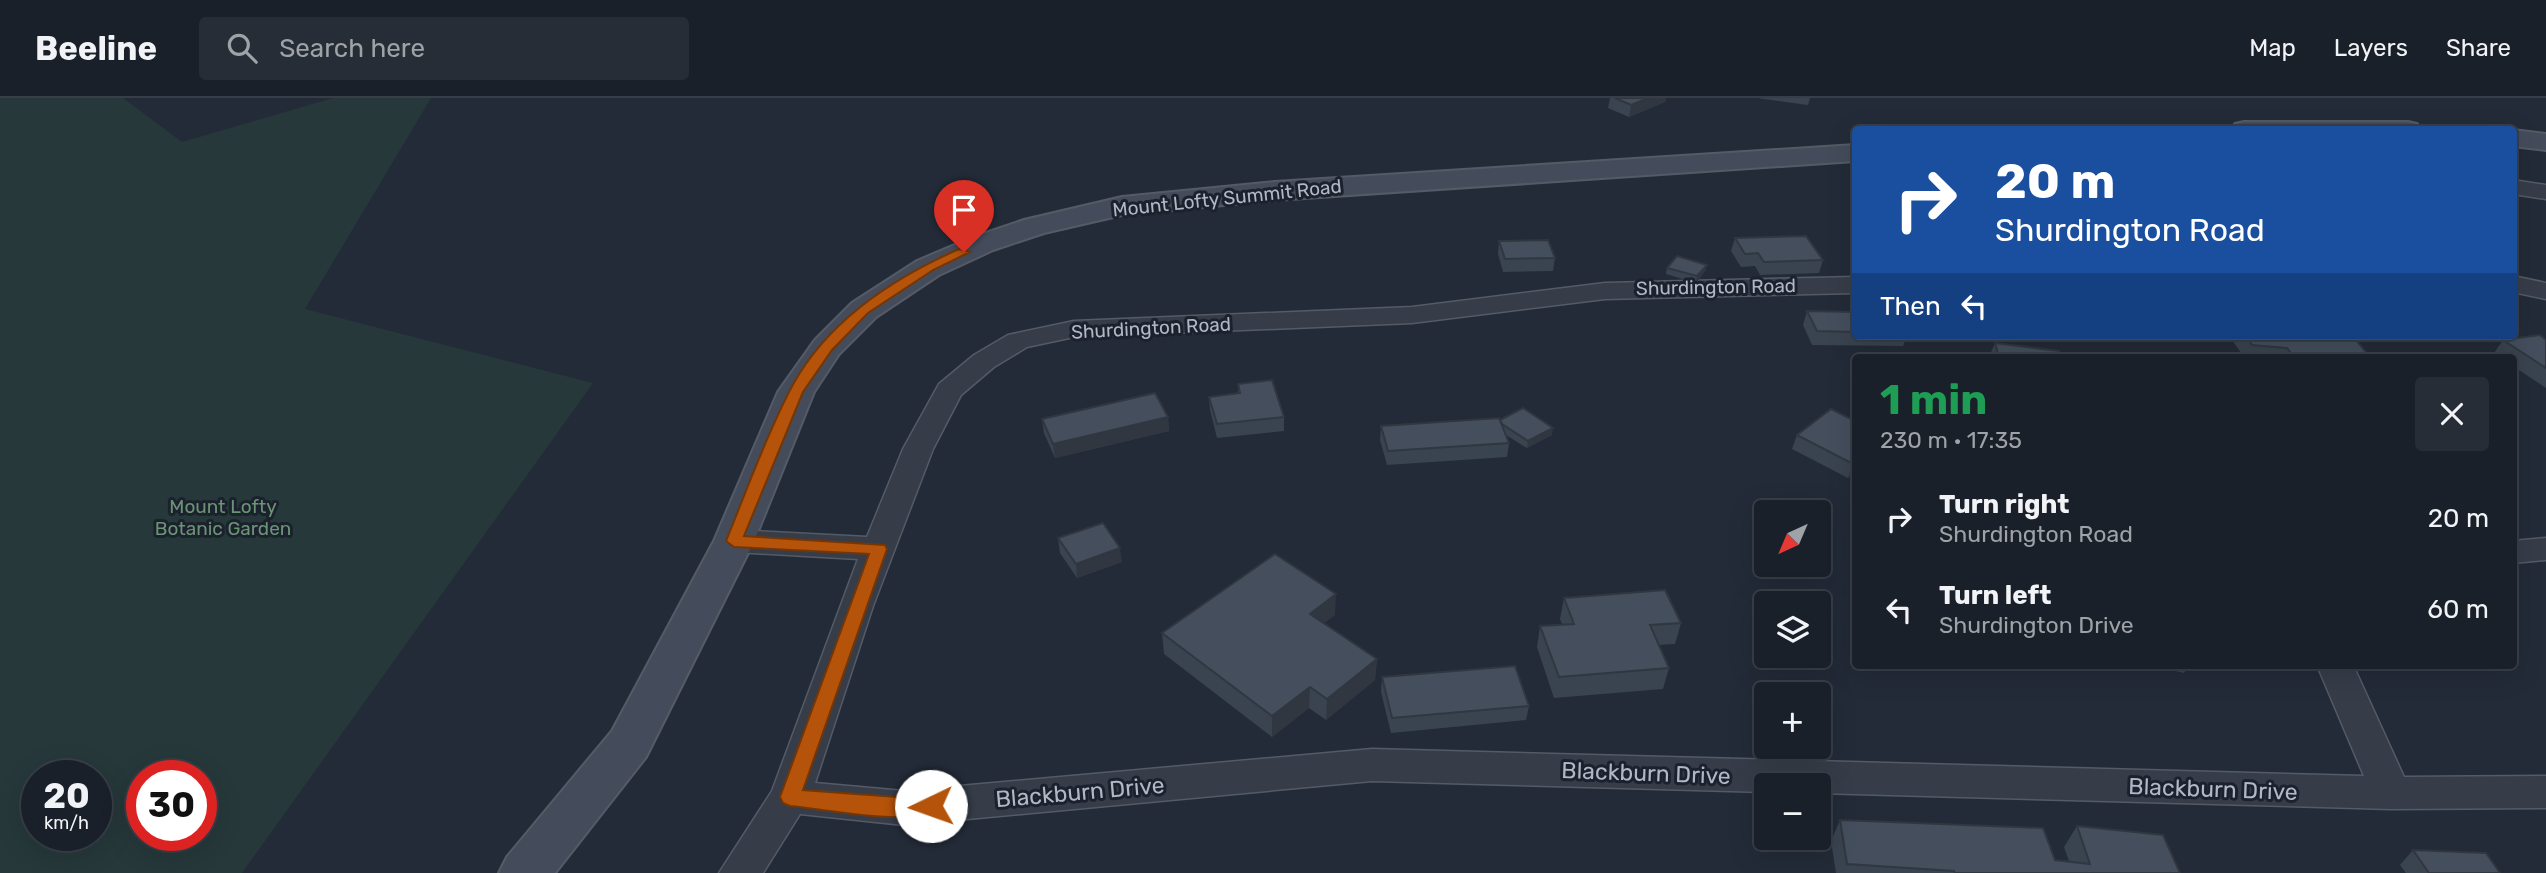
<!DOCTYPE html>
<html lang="en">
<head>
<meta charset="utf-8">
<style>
	body { margin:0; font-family:Rubik,sans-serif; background:#272d36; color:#f1f3f6; height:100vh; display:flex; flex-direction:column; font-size:26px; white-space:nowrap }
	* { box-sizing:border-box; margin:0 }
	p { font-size:23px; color:#9fa3a8 }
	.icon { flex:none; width:38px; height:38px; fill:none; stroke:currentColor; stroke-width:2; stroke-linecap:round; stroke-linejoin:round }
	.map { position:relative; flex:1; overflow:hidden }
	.details { position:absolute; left:1852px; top:256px; width:665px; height:315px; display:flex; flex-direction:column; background:#1a202a; border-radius:7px; box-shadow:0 7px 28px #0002,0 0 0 2px #383e47 }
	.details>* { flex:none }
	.top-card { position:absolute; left:1852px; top:28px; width:665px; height:214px; border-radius:7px; box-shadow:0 7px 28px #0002,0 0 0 2px #383e47; background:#1a4fa0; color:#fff; overflow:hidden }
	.needle { width:46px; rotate:224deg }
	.fabs { position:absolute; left:1754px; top:402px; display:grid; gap:14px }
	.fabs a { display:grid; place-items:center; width:77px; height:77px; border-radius:7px; background:#1a202a; box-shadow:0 7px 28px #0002,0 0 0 2px #383e47; font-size:35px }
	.speed { position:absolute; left:21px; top:662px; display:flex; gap:14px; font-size:35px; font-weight:700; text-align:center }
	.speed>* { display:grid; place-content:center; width:91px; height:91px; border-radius:50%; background:#1a202a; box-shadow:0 7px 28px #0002,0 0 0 2px #383e47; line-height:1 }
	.speed small { font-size:18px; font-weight:400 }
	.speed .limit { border:10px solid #d22; background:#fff; color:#111 }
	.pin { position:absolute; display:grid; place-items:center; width:60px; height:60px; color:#fff; margin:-72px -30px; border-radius:50% 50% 50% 0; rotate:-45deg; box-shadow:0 0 7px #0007 }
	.pin .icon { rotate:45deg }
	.me { position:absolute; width:77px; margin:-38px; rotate:267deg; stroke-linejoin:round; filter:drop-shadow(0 0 5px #0008) }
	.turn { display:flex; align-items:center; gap:24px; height:147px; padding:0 28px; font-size:32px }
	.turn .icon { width:91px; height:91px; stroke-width:2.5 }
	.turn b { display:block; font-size:49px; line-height:60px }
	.then { display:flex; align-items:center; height:66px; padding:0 28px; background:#0003; gap:14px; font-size:26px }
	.round { display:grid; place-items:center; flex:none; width:74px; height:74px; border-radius:7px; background:#272d36 }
	.headline { display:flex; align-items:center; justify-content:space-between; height:119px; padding:0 28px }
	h1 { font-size:42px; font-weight:700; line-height:52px; color:#1e9e55 }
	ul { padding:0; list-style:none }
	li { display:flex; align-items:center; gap:21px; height:91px; padding:0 28px }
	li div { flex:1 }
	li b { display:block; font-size:26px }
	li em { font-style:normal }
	header { display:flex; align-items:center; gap:42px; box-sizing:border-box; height:98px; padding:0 35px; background:#1a202a; border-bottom:2px solid #383e47 }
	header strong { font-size:33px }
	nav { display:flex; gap:38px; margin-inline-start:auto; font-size:24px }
	.search { width:490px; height:63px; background:#272d36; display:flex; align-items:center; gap:18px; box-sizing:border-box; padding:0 24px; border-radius:7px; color:#9fa3a8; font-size:26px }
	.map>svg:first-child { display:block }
	.green { fill:#26383a; fill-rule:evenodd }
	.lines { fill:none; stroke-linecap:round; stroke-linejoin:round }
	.minor-casing { stroke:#545b66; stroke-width:3 }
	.secondary-casing { stroke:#545b66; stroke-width:4 }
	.minor { fill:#363d49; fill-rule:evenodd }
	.secondary { fill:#444c5b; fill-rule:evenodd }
	.wall { fill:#3a4350 }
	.shaded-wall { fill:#303741 }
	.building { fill:#444e5d; stroke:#303741; stroke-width:2 }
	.route { fill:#b45309; stroke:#753606; stroke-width:2 }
	.labels { text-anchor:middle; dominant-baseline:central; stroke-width:6; stroke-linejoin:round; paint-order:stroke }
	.street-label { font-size:19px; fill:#b1b8c5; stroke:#1c222d }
	.park-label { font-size:19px; fill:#6a9475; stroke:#1c222d }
	.near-street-label { font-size:23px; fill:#b1b8c5; stroke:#1c222d }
</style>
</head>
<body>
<header>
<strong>Beeline</strong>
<div class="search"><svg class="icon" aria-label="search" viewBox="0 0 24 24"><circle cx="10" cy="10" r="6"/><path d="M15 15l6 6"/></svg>Search here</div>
<nav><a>Map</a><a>Layers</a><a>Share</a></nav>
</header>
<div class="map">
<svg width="2546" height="775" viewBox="0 0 2546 775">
	<rect width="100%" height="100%" fill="#232b38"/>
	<path class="green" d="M0,0h123l59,44 151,-44h98l-126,211 288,74 -351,490h-242zM37,677h59v60h-59zM201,677v60h-59v-60z"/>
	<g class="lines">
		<g class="minor-casing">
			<g id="minor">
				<polygon points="2513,82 2546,87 2546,101 2513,96"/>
				<polygon points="2513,178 2546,185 2546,201 2513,194"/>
				<polygon points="1855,179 1855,195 1605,201 1412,225 1074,239 1027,249 994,269 961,297 933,351 873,508 815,685 904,693 1372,651 2364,678 2317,567 2353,567 2404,679 2546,678 2546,710 2391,711 1818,695 1818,688 1766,688 1766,694 1372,683 904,727 800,716 763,775 719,775 772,693 858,461 734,454 722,451 717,443 722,435 734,432 867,439 903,351 939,286 974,257 1008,237 1074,223 1412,209 1605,185"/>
				<polygon points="2546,440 2546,462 2513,465 2513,443"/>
			</g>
		</g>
		<g class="secondary-casing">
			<g id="secondary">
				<polygon points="2244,24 2408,24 2417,26 2421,32 2231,32 2235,26"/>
				<polygon points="2513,32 2546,36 2546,52 2513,48"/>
				<polygon points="1855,47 1855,63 1275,102 1122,117 1044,135 993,152 939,177 876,219 839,256 814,294 754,443 646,659 555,775 499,775 507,759 612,633 714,443 778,294 815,242 852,205 917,163 971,140 1024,122 1122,99 1275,84"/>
			</g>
		</g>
		<use href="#minor" class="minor"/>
		<use href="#secondary" class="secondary"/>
	</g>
	<g class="wall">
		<polygon points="1610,0 1666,0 1665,4 1629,19 1608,10"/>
		<polygon points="1757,0 1810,0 1808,7"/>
		<polygon points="1735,140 1823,162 1819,175 1760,177 1755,168 1741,169 1731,153"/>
		<polygon points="1499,143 1555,160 1553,173 1503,174 1498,156"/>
		<polygon points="1707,167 1705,173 1696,185 1666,176 1667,170"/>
		<polygon points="1807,213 1855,214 1855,238 1907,238 1903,248 1812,247 1803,227"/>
		<polygon points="2235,238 2353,238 2370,259 2244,259 2232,242"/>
		<polygon points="2503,242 2546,242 2546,290 2513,268 2513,259 2499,259 2494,255"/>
		<polygon points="1995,245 2061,259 1989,259"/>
		<polygon points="1238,286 1284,319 1284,333 1217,340 1210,312 1209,299 1238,295"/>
		<polygon points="1168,319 1169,333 1055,360 1044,335 1042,321"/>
		<polygon points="1500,322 1552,337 1527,350 1506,337 1509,345 1507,359 1387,367 1380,342 1381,328"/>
		<polygon points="1855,323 1855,374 1848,380 1792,351 1797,337"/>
		<polygon points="1058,440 1122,464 1077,480 1060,455"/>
		<polygon points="1564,500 1681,525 1675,546 1658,547 1669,570 1663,591 1554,600 1537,549 1540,528 1562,526 1560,521"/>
		<polygon points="1335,517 1324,525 1377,561 1375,582 1326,622 1309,610 1272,639 1164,556 1162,535"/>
		<polygon points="2150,567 2189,567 2184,575"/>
		<polygon points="2459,567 2476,567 2474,570"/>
		<polygon points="1382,579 1529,608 1526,622 1391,635 1381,594"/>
		<polygon points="1840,722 2055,762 2069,763 2064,749 2077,728 2180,775 1836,775 1831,743"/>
		<polygon points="2413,752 2500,775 2406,775 2400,767"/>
	</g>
	<g class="shaded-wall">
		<polygon points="1648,0 1666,0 1665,4 1629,19 1631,7"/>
		<polygon points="1707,167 1705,173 1696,185 1697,178"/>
		<polygon points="1168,319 1169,333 1055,360 1053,346"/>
		<polygon points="1553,330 1552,337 1527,350 1528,343"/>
		<polygon points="1855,364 1855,374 1848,380 1853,366"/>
		<polygon points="1120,450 1122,464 1077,480 1076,466"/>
		<polygon points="1336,496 1335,517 1309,536 1310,516"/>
		<polygon points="1377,561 1375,582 1326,622 1327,601"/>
		<polygon points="1310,589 1309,610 1272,639 1272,618"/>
	</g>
	<g class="building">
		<polygon points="1615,0 1648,0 1631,7"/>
		<polygon points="1806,138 1823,162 1764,164 1758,155 1745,156 1735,140"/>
		<polygon points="1548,142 1555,160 1505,161 1499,143"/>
		<polygon points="1677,158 1707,167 1697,178 1667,170"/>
		<polygon points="1807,213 1855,214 1855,234 1817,233"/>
		<polygon points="2540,237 2546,242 2546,270 2503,242"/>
		<polygon points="2246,238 2353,238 2370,259 2294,259 2287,250 2252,247"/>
		<polygon points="1995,245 2059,253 2061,259 1999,259"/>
		<polygon points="1272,282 1284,319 1217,326 1209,299 1240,295 1238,286"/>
		<polygon points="1155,295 1168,319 1053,346 1042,321"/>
		<polygon points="1523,310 1553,330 1528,343 1502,326 1500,322"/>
		<polygon points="1831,311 1855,323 1855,364 1853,366 1797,337"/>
		<polygon points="1499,320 1509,345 1388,353 1381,328"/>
		<polygon points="1103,425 1120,450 1076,466 1058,440"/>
		<polygon points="1275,456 1336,496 1310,516 1377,561 1327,601 1310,589 1272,618 1162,535"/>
		<polygon points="1665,492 1681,525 1650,527 1669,570 1559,579 1540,528 1574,526 1564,500"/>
		<polygon points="1515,568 1529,608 1392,620 1382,579"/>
		<polygon points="1840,722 2043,730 2055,762 2090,766 2077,728 2163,737 2180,775 1955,775 1954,773 1847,766"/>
		<polygon points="2413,752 2486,755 2500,775 2429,775"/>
	</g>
	<path class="route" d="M959,151l11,3 -37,18 -65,43 -36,37 -29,42 -59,144 141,9 2,4 -84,241 135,10 3,6 -3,6c-39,13 -106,-2 -148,-6l-7,-3 -3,-6 89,-243 -135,-7 -8,-6c20,-49 38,-100 62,-147 34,-69 103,-115 171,-145z"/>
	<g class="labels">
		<g class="street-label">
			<text transform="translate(1227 100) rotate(-6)">Mount Lofty Summit Road</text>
			<text transform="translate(1716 189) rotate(-1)">Shurdington Road</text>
			<text transform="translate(1151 230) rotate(-3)">Shurdington Road</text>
		</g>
		<g class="park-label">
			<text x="223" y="408">Mount Lofty<tspan x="223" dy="22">Botanic Garden</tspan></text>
		</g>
		<g class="near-street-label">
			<text transform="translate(1646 675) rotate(2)">Blackburn Drive</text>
			<text transform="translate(2213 691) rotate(2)">Blackburn Drive</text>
			<text transform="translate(1080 694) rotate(-5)">Blackburn Drive</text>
		</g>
	</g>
</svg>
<div class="fabs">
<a><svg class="needle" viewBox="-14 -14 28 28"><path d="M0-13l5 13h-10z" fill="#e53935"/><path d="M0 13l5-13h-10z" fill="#9fa3a8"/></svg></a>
<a><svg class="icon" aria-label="layers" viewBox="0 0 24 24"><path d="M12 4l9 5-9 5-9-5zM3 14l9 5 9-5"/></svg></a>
<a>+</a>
<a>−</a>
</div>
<div class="speed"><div>20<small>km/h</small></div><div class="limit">30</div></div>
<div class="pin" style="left:964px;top:154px;background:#d93025"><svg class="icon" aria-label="arrive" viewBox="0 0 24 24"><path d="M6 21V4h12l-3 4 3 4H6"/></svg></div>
<svg class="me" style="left:931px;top:708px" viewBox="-20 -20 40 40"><circle r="19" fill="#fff"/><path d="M0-13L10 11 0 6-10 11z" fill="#b45309"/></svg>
<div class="top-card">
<div class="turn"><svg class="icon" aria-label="right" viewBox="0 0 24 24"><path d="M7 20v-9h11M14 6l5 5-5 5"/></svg><div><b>20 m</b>Shurdington Road</div></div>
<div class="then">Then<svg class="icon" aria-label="left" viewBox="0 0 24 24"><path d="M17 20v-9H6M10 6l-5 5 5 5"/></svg></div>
</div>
<section class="details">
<div class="headline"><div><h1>1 min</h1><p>230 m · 17:35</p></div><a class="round"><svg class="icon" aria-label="close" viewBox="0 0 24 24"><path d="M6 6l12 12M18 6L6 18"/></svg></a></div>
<ul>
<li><svg class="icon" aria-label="right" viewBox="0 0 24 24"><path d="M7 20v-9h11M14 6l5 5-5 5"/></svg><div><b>Turn right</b><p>Shurdington Road</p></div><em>20 m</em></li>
<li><svg class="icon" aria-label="left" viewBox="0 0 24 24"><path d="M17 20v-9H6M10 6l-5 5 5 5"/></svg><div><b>Turn left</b><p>Shurdington Drive</p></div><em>60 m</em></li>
</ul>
</section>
</div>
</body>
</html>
